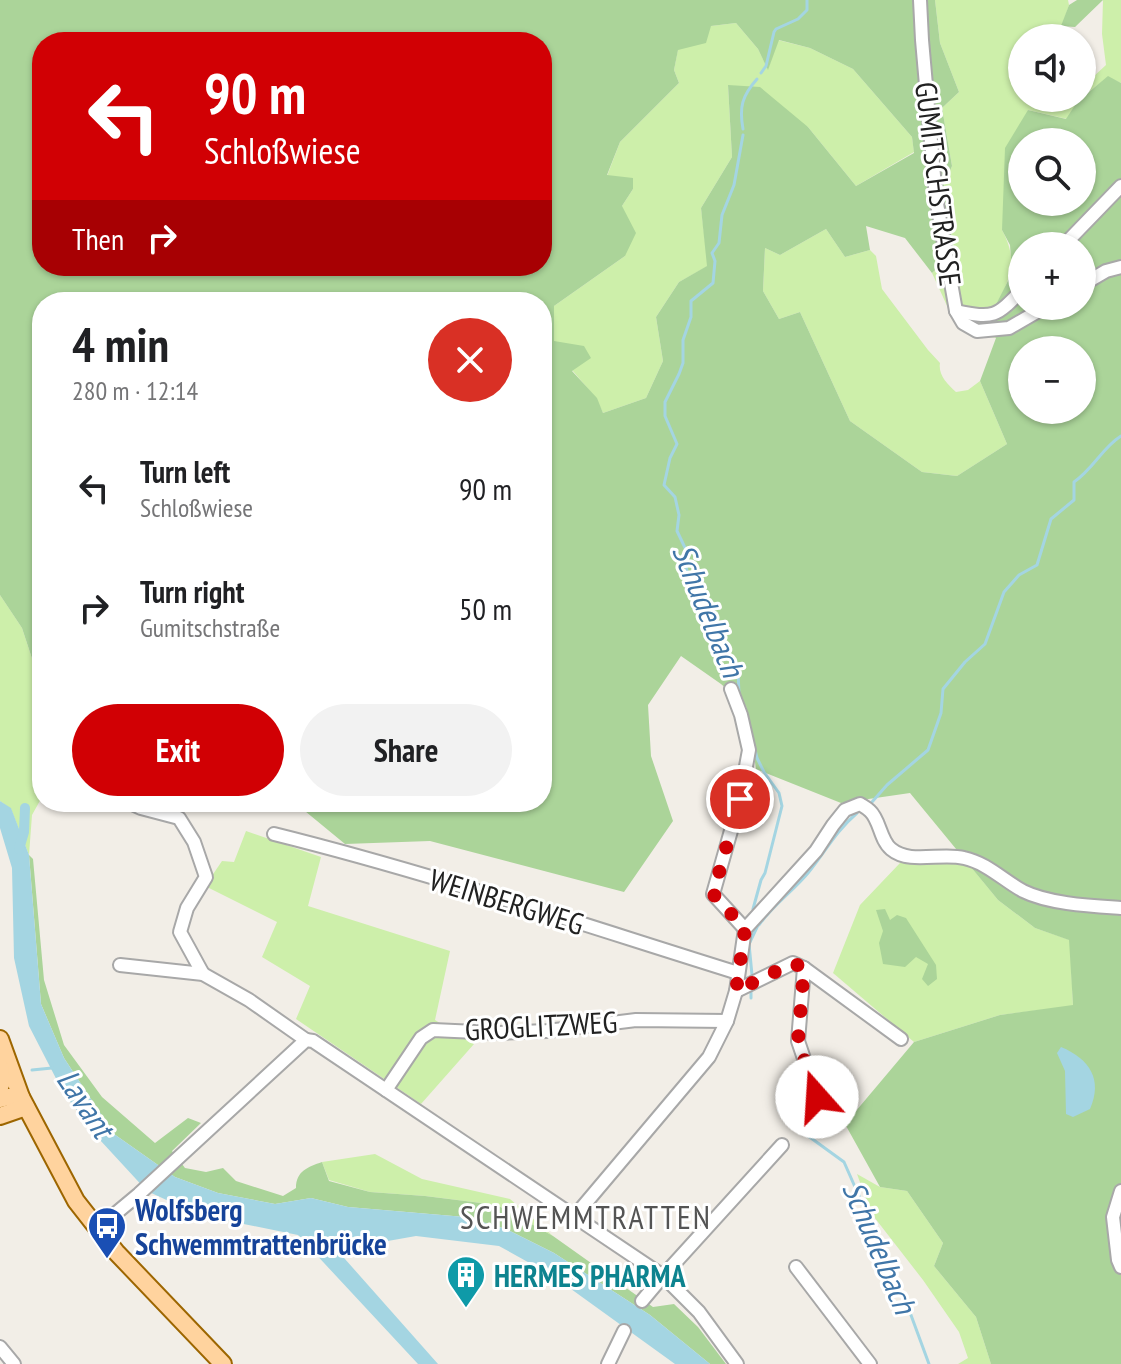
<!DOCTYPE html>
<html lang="en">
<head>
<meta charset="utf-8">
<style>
	body { margin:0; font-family:"PT Sans Narrow",sans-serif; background:#f2f2f2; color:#202124; height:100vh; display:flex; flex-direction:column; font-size:30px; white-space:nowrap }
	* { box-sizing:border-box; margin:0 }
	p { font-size:26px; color:#757577 }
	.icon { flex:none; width:44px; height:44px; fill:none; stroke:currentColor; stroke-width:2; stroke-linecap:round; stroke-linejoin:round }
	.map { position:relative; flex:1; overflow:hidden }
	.drawer { position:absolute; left:32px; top:292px; width:520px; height:520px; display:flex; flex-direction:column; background:#fff; border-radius:32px; box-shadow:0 2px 6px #0004 }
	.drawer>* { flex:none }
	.top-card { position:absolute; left:32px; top:32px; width:520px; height:244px; border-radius:32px; box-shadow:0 2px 6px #0004; background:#d10004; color:#fff; overflow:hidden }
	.tools { position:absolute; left:1008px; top:24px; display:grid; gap:16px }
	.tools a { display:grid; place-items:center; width:88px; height:88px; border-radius:50%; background:#fff; box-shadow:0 2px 6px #0004; font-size:40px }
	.pin { position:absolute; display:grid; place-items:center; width:68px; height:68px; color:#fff; margin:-34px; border:4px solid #fff; border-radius:50%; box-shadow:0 2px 8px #0007 }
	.me { position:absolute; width:88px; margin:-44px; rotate:341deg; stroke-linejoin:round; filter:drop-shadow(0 0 6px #0008) }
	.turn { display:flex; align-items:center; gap:28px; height:168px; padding:0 40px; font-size:36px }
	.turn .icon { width:104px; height:104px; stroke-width:2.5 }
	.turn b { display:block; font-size:56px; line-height:68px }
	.then { display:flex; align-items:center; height:76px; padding:0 40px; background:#0003; gap:16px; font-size:30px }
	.round { display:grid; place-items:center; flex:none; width:84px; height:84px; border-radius:42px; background:#f2f2f2 }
	.summary { display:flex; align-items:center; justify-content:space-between; height:136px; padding:0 40px }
	h1 { font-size:48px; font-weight:600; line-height:60px }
	.button { display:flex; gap:16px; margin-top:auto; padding:16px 40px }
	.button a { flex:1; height:92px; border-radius:48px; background:#d10004; color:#fff; font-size:32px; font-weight:600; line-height:92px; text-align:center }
	.button a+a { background:#f2f2f2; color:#202124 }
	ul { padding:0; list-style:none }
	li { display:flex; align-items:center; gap:24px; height:120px; padding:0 40px }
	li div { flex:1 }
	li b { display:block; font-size:30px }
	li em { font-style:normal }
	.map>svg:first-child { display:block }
	.grass { fill:#cdefaa }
	.forest { fill:#abd499; fill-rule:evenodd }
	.water { fill:#a4d5e2 }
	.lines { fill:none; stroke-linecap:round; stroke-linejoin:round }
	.stream { stroke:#a4d5e2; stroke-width:3 }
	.canal { stroke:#a4d5e2; stroke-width:10 }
	.minor-casing { stroke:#a8a8a8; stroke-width:16 }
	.major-casing { stroke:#9d6600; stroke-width:20 }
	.minor { stroke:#fff; stroke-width:12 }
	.major { stroke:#ffd39e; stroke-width:16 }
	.route { stroke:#d10004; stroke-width:14; stroke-dasharray:0 25.2 }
	.labels { text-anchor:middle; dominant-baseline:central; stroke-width:6; stroke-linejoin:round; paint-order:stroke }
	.street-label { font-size:30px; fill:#212121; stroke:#fff }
	.transit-label { font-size:30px; font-weight:bold; fill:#164399; stroke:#fff; text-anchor:start }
	.culture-label { font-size:30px; font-weight:bold; fill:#0d838f; stroke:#fff; text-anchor:start }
	.water-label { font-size:32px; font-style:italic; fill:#4076a8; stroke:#fff }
	.neighbourhood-label { font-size:32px; letter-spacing:2px; fill:#545454; stroke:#fff }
</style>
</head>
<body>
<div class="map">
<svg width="1121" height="1364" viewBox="0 0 1121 1364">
	<rect width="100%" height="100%" fill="#f2eee7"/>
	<g class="grass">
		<path d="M935,0h133l1,5 -11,33h-36v60h59l-4,4 -10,17 -39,-9 -26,120c21,39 2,57 -15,92l10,16 -26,-4 -17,-13 -22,-48 22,-20 -10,-70 8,-17 -10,-58 17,-16 -19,-49z"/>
		<polygon points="1103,0 1121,0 1121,83 1108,77 1082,97 1082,76 1093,77 1106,65 1102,34"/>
		<polygon points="736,23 758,49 768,69 778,40 810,48 853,69 912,137 914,152 856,186 808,127 728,85 732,157 701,208 708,266 679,282 656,317 663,361 646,398 603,413 596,398 572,370 554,341 554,306 625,256 622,206 633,189 607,176 620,142 679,83 674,70 678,49 711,26"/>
		<path d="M826,229l19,28 25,-7 6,6 6,33 46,61 12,13c-2,12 7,21 16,29l12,-2 12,-9 27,63 -50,32 -35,-4 -72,-51 -50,-109 -21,7 -16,-28 2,-43 15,7z"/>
		<polygon points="0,595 22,628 42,689 42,691 35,693 42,740 42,765 32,770 42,797 32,815 29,855 11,809 0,801"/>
		<polygon points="246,831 321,857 308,906 450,951 435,1020 474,1044 421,1104 296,1019 310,986 262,957 277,922 205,886 222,861 234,862"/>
		<polygon points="967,862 998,900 1035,928 1070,940 1073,1006 1000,1015 914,1042 833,973 860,905 900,863"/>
		<polygon points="375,1154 422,1179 510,1199 553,1236 497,1205 425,1196 370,1192 329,1180 322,1162"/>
		<polygon points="857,1174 880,1187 907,1191 943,1243 934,1266 976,1317 991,1364 958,1364 968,1358 959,1332 923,1280 871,1213"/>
	</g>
	<g class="forest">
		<path d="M0,0h935l5,43 19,49 -17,16 10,58 -8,18 10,69 -22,20 -27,-35 -39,-12 4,24 -25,7 -19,-28 -46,26 -15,-7 -2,43 16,28 21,-7 50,109 72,51 35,4 50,-32 -27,-63 16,-43 -9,-16 25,-49 -2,-28 -8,-15 3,-82 23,-38 38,9 11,-17 31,-26 13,7v1281h-130l-15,-47 -42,-51 9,-23 -36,-52 -27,-4 -35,-63 69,-82 86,-27 73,-10 -4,-65 -34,-12 -37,-28 -88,-107 -69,10 -85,-34 -10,-63 -25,-22 -40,-28 -33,49 3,51 22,65 -49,71 -194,-51 -85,3 -51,-42h248v-500h-500v387l-20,-61 -22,-33zM736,23l22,26 10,21 11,-30 31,8 43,21 59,68 2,16 -58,33 -48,-59 -48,-40 -32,-2 4,72 -31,51 6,58 -28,16 -23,35 7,44 -17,37 -43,15 -6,-15 -25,-27 19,-13 -7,-12 -30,-5v-35l71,-50 11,-23 -14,-27 11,-17v-11l-26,-3 13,-33 59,-59 -5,-13 4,-20 28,-7 5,-17zM42,42h500v224h-500zM1022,142h60v60h-60zM1022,246h60v60h-60zM1022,350h60v60h-60z"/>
		<polygon points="1077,0 1121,0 1103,0 1075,27 1061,26 1069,5"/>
		<path d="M29,855l4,4 11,121 20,65 38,52 53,46 33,-25 13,5 -29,28 13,17 21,4 17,-4 13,13 47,15 13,-8c0,-17 12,-21 26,-26l7,19 41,11 55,4 72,9 56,31 100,71 21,-3 24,23 28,37h-16l-60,-49 -96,-62 -48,-24 -41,-12 -117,-10 -37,-9 -36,6 -57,-11 -43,-16 -61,-43 -50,-76 -23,-54z"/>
		<polygon points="885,909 890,920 897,915 906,918 936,965 937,979 928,986 922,979 928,964 916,957 905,967 883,964 879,943 883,931 876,910"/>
	</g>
	<g class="water">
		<polygon points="0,801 11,808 29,855 41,1004 64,1058 114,1134 175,1177 218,1193 275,1204 311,1198 348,1207 465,1217 506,1229 554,1253 650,1315 710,1364 675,1364 553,1276 499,1246 416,1236 337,1250 438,1364 418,1364 298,1235 199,1215 147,1191 100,1140 64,1094 29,1026 14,958 12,868 0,828"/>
		<path d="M1061,1047c29,12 42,33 29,62l-17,8 -7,-3 -1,-43 -8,-18z"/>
	</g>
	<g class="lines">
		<g class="stream">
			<polyline points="761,73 766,66 774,32 776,29 798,19 807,10 807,0"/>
			<path d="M743,129c-4,-22 -1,-33 14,-50"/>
			<polyline points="739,695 738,670 717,644 699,596 690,582 686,567 688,554 677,531 679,515 675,497 664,485 670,458 677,444 665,416 665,402 679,374 683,363 683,340 691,317 691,301 713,283 715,261 712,253 719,243 722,215 734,185 743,135"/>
			<polyline points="751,733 757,758 764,772 779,793 782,806 765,873 761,880 753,909"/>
			<path d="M872,802l15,-17 41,-35 13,-37 2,-24 22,-27 20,-18 19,-52 15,-17 18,-10 14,-46 23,-19v-18c20,-14 28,-34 47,-46"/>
			<path d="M759,925c14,-20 34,-34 49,-52 18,-22 27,-41 49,-60"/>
			<polyline points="752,975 749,944 759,923"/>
			<polyline points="751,992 751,998"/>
			<polyline points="32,1070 52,1068"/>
			<polyline points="779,1110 793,1125 844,1162 908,1307 929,1364"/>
		</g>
		<polyline class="canal" points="19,849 24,832 25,808"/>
		<g class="minor-casing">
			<g id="minor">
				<polyline points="920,0 922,40 936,198 956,311 963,323 977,331 1009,328 1047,306"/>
				<polyline points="1063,246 1121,186"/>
				<polyline points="1082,285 1106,271 1121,267"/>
				<path d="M956,311c38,8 40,6 66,-21"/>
				<polyline points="731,689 741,715 749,750 740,799 713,894 745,929"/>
				<polyline points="128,802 141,808 179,818 194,842 206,877 187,908 180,932 203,974"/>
				<path d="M274,834c157,39 310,91 464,139"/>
				<polyline points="120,965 203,974 249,1000 306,1040"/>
				<polyline points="804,968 901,1039"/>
				<polyline points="736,991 793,963 804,968 798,1041 817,1097"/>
				<polyline points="386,1090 421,1038 433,1030 498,1033 547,1031 636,1020 727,1021"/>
				<polyline points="1121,1191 1113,1217 1118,1260 1121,1267"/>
				<path d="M574,1217l135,-160 18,-36 9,-30 9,-62 71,-78 17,-26 12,-15 15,-6c3,2 7,4 10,7 10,9 10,29 21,38 19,16 50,3 73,9 23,5 39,22 59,33 26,13 69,15 98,17"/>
				<polyline points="97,1229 139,1194 306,1040 313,1041 663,1276 699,1312 737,1364"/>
				<polyline points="796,1267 870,1364"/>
				<polyline points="642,1301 663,1276 782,1145"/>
				<polyline points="0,1347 14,1364"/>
				<polyline points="608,1364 624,1331"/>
			</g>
		</g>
		<g class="major-casing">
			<g id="major">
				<polyline points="0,1039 21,1097 76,1201 116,1252 223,1364"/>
				<polyline points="0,1067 2,1082 0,1087"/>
				<polyline points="0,1099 8,1097 21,1097"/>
				<polyline points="0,1116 26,1107"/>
			</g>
		</g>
		<use href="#minor" class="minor"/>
		<use href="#major" class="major"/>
	</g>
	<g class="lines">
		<polyline class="route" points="740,799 713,894 745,929 736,991 793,963 804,968 798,1041 817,1097"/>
	</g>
	<defs>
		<g id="bus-pin" transform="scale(2)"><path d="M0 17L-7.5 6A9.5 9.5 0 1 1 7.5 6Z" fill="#1a4fb4" stroke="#fff"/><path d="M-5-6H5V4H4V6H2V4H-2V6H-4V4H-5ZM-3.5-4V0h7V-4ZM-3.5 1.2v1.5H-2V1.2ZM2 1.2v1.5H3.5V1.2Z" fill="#fff"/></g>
		<g id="building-pin" transform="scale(2)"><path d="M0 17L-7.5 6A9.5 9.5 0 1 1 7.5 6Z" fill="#0f9aa8" stroke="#fff"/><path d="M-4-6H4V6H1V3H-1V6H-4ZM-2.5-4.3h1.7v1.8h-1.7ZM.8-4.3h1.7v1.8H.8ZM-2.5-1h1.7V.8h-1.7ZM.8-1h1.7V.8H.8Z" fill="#fff"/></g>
	</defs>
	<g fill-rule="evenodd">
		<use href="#bus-pin" x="107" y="1226"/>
		<use href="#building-pin" x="466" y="1275"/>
	</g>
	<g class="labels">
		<g class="street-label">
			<text transform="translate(939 184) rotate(83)">GUMITSCHSTRASSE</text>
			<text transform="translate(507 901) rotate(17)">WEINBERGWEG</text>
			<text transform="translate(541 1025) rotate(-3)">GROGLITZWEG</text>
		</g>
		<g class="transit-label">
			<text x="135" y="1209">Wolfsberg<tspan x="135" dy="34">Schwemmtrattenbrücke</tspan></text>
		</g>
		<g class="culture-label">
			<text x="494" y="1275">HERMES PHARMA</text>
		</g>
		<g class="water-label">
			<text transform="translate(709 610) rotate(68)">Schudelbach</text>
			<text transform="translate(86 1103) rotate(56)">Lavant</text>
			<text transform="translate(880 1247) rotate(67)">Schudelbach</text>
		</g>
		<g class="neighbourhood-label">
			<text x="586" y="1217">SCHWEMMTRATTEN</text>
		</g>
	</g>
</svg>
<div class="tools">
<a><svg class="icon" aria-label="sound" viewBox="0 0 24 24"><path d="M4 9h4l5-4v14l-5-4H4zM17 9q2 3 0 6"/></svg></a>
<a><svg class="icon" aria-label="search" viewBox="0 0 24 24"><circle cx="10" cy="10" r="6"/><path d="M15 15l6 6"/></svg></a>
<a>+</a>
<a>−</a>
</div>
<div class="pin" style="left:740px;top:799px;background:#d93025"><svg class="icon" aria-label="arrive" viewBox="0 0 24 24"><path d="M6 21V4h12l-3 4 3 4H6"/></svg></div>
<svg class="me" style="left:817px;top:1097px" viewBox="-20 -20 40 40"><circle r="19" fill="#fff"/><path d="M0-13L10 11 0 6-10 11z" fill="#d10004"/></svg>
<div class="top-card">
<div class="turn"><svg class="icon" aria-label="left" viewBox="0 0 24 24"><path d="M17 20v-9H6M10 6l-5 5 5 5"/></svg><div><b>90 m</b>Schloßwiese</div></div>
<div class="then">Then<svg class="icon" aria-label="right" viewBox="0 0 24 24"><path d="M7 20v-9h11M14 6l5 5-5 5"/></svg></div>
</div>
<section class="drawer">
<div class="summary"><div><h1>4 min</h1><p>280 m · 12:14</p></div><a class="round" style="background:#d93025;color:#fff"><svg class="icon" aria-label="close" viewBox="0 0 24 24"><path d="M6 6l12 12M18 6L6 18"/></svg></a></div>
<ul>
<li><svg class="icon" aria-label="left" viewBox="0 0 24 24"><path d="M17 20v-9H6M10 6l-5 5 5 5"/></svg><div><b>Turn left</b><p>Schloßwiese</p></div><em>90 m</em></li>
<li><svg class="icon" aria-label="right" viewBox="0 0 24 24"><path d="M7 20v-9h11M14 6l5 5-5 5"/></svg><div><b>Turn right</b><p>Gumitschstraße</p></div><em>50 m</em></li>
</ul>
<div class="button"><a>Exit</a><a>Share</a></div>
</section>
</div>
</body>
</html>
